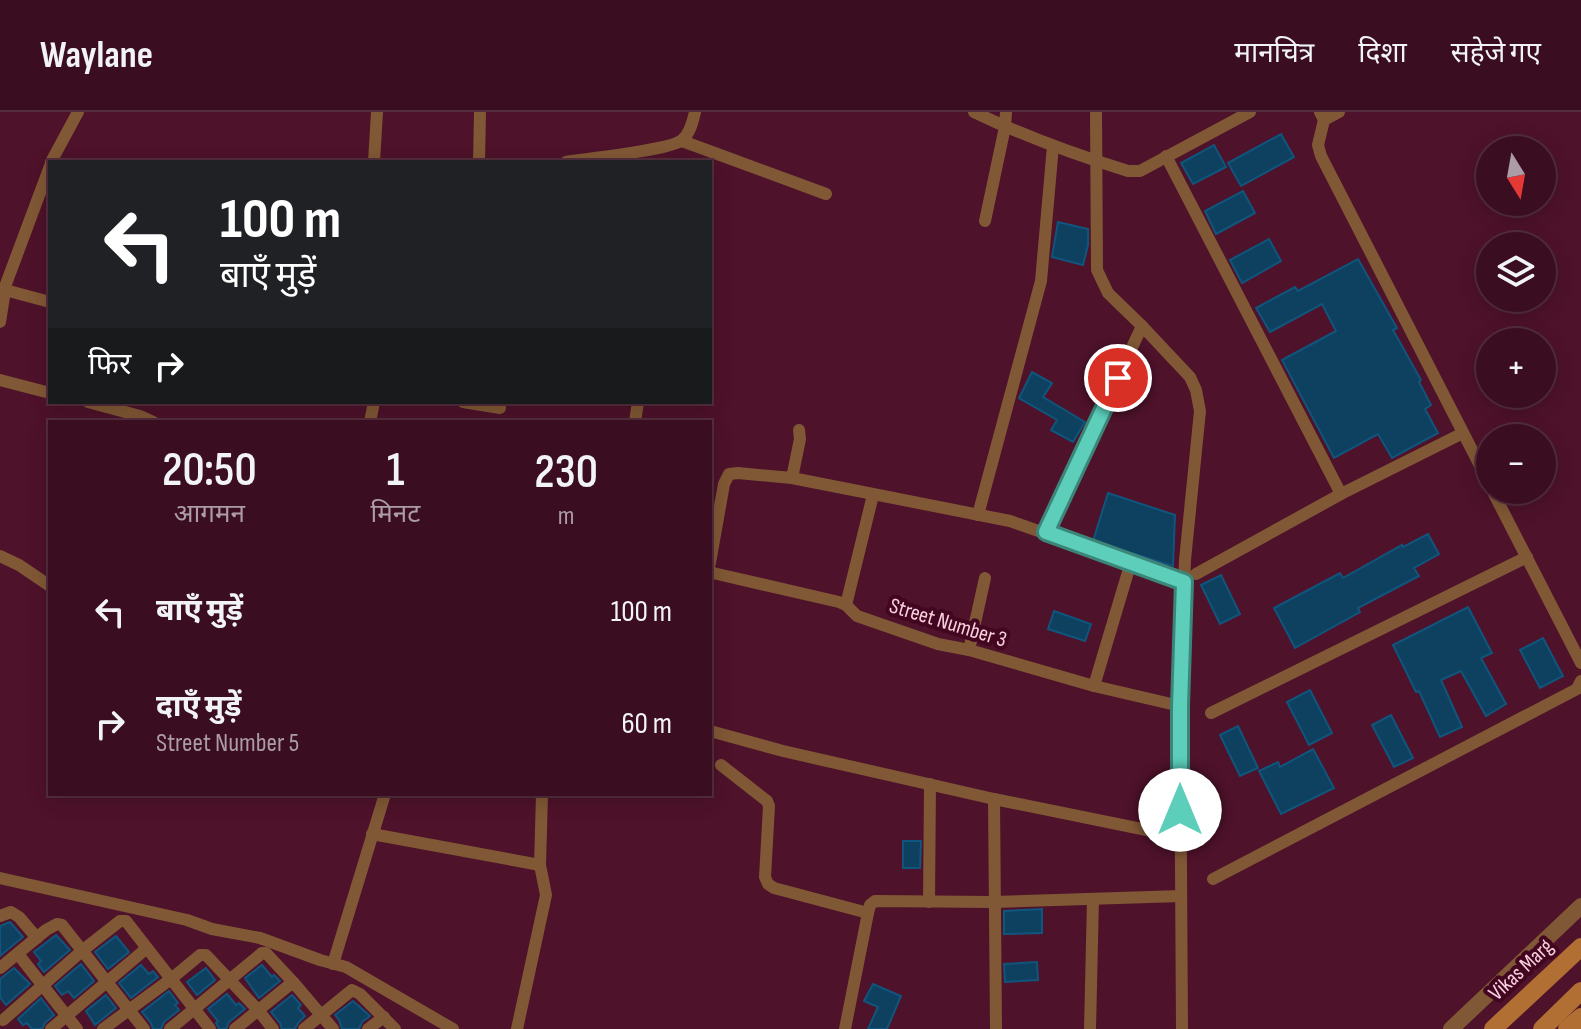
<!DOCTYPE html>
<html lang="hi">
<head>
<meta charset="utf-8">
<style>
	body { margin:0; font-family:"Sofia Sans Condensed","Noto Sans Devanagari",sans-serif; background:#411729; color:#f1f3f6; height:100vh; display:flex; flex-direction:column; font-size:30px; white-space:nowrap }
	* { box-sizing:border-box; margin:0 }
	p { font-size:26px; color:#ab9ca5 }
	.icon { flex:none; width:44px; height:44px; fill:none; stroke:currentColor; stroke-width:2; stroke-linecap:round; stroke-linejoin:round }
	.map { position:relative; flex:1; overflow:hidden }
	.panel { position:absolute; left:48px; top:308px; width:664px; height:376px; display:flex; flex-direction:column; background:#3a0e20; border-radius:0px; box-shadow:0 4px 20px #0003,0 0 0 2px #542e3e }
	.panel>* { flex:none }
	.top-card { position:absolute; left:48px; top:48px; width:664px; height:244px; border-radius:0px; box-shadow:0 4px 20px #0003,0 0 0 2px #542e3e; background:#202124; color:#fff; overflow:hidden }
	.needle { width:52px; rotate:169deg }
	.tools { position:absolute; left:1476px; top:24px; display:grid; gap:16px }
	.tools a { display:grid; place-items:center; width:80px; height:80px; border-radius:50%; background:#3a0e20; box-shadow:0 4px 20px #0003,0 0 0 2px #542e3e; font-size:40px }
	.pin { position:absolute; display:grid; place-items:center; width:68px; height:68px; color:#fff; margin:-34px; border:4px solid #fff; border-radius:50%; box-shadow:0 2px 8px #0007 }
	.me { position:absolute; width:88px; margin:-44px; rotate:0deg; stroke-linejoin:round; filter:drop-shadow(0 0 6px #0008) }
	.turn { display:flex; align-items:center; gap:28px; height:168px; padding:0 40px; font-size:36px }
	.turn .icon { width:104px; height:104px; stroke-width:2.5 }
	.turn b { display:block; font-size:56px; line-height:68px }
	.then { display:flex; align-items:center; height:76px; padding:0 40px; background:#0003; gap:16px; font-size:30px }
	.eta { display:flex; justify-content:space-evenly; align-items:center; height:136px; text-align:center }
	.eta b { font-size:48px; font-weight:600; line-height:56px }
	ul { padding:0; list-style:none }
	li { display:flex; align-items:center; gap:24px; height:112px; padding:0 40px }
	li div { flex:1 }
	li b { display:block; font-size:30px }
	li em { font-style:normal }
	header { display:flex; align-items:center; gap:48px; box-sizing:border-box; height:112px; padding:0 40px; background:#3a0e20; border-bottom:2px solid #542e3e }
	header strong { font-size:38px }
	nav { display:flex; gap:44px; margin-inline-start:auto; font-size:28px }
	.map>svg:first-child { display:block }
	.building { fill:#0e415f; stroke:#10557d; stroke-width:2 }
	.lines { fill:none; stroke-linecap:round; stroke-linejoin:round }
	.minor { stroke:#815835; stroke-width:12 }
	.tertiary { stroke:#815835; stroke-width:16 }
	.secondary { stroke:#b16f33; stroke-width:18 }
	.route-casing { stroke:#3c8679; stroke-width:20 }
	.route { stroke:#5cceba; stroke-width:14 }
	.labels { text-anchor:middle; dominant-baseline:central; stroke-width:8; stroke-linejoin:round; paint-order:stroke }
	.street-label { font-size:22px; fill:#f9d1dc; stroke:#420621 }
</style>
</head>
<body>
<header>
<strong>Waylane</strong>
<nav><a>मानचित्र</a><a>दिशा</a><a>सहेजे गए</a></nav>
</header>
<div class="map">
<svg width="1581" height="917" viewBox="0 0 1581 917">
	<rect width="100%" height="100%" fill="#4e122a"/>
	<g class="building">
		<polygon points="1281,22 1294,45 1241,74 1228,51"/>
		<polygon points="1214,33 1226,55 1193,72 1181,51"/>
		<polygon points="1243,79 1255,101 1216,122 1205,99"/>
		<polygon points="1058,110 1088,117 1088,133 1083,153 1052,145"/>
		<polygon points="1269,127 1281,149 1242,171 1230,148"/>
		<polygon points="1358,147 1397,216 1393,218 1421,268 1419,270 1431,293 1425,297 1438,321 1392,346 1378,322 1334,346 1282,248 1336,219 1322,192 1270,220 1256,196 1295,175 1298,179"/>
		<polygon points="1032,260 1052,271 1043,285 1085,310 1073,330 1051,318 1057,308 1019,286"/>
		<polygon points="1108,381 1175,403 1173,454 1093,429"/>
		<polygon points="1428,422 1439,442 1414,456 1419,464 1358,496 1360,500 1295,536 1274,496 1340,461 1343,466 1402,433 1403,435"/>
		<polygon points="1221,463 1240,502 1220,512 1201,473"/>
		<polygon points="1468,495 1492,541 1481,546 1506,592 1486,604 1461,559 1441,568 1462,615 1440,625 1419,579 1416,580 1393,533"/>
		<polygon points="1054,499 1091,512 1085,529 1048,517"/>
		<polygon points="1543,526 1563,564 1540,576 1520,538"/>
		<polygon points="1310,578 1332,621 1309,633 1287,590"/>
		<polygon points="1391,603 1413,646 1394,655 1372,613"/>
		<polygon points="1238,614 1258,656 1240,664 1220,623"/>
		<polygon points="1313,637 1334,676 1281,702 1259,659 1278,650 1280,655"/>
		<polygon points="903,729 921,729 920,756 903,756"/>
		<polygon points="1042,797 1042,821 1004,822 1004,799"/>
		<polygon points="10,810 23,825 0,844 0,814"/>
		<polygon points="56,823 70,838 44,860 38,852 41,849 34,840"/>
		<polygon points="116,824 129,840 108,857 95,840"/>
		<polygon points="1037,850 1038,868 1005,870 1004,852"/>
		<polygon points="81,852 94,869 74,886 68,879 62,883 55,874"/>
		<polygon points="141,853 149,862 153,859 158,865 131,886 119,871"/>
		<polygon points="262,853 272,865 274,863 280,869 259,886 245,866"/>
		<polygon points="14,856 30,872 6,893 0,885 0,867"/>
		<polygon points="206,856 215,868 197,883 187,870"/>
		<polygon points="873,872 901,884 887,917 868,917 878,895 864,889"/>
		<polygon points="169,879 178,891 175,893 179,898 164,910 161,917 153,917 151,911 142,900"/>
		<polygon points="227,882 236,893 239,891 245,897 229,910 226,917 219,917 216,911 218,909 208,897"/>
		<polygon points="106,883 116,896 95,913 86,899"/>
		<polygon points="292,883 301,893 298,896 305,904 298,911 295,917 282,917 280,911 271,900"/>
		<polygon points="41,886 54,903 45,911 42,917 32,917 27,911 23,913 18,907"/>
		<polygon points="353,889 370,904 362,910 359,917 342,917 339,908 335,903"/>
	</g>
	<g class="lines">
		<g class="minor">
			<path d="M974,0c50,24 102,43 154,59h12l110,-59"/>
			<polyline points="1096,0 1097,158 1108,181 1142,214 1190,265 1196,278 1200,299 1185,448 1180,594 1182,917"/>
			<polyline points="1320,0 1324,8 1318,33 1321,44 1490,373"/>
			<polyline points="1324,8 1339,0"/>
			<polyline points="682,29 826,82"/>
			<polyline points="1166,44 1341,382"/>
			<polyline points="51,50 78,0"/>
			<polyline points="374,50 377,0"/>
			<polyline points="479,50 480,0"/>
			<path d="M566,50c19,-3 105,-12 116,-22 8,-6 11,-19 13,-28"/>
			<polyline points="985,109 1005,15 1006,0"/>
			<polyline points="5,178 50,190"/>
			<polyline points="0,210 6,172 50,54"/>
			<polyline points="0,268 50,281"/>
			<polyline points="88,290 140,304 153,310"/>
			<polyline points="463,290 500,296"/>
			<polyline points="370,310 374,290"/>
			<polyline points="635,310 638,290"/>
			<polyline points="792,366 800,327 799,318"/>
			<polyline points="1492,378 1581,551"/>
			<polyline points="978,403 1041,169 1053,34"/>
			<polyline points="1046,420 1142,214"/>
			<polyline points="0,444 19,453 50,474"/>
			<polyline points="710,451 724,372 729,362 738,361 792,366 1010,409 1184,470"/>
			<polyline points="710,458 713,461 839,490 846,493 857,504 938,532 969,538 1094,574 1180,594"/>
			<polyline points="1196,462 1341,382 1463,321"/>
			<polyline points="846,493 873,383"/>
			<polyline points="969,538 985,466"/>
			<polyline points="1094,574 1131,450"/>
			<polyline points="1211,601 1527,445"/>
			<polyline points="710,619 783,639 994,687 1181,725"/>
			<polyline points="721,653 767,689 769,694 765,765 768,772 774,776 868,801"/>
			<polyline points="994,687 996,917"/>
			<polyline points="372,722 540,753"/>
			<polyline points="0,766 187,808 212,817 260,826 320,848 346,855 453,917"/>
			<polyline points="1213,767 1577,577 1581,569"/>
			<polyline points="929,790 930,672"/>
			<polyline points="0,804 11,800 19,805 37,826"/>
			<polyline points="18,842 77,917"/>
			<polyline points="333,852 385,682"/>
			<polyline points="0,856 46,818 57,812 62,813 144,917"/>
			<polyline points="3,908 83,838 120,809 126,809 210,917"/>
			<polyline points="51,917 147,836"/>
			<polyline points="103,917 171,867 200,843 206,843 258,898 273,917"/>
			<polyline points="170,917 262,841 266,841 293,870 333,917"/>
			<polyline points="235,917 293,870"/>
			<polyline points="304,917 352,878 360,882 395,917"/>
			<polyline points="368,917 384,905"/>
			<polyline points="517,917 546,783 540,753 542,682"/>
			<polyline points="845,917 868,801 870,793 875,789 994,790 1181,784"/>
			<polyline points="1090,917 1093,787"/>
		</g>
		<polyline class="tertiary" points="1451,917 1581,794"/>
		<g class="secondary">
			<polyline points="1493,917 1581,835"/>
			<polyline points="1542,917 1581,879"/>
			<polyline points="1567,917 1581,905"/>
		</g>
	</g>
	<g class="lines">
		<g class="route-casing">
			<polyline id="route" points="1118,266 1046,420 1184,470 1180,594 1180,698"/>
		</g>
		<use href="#route" class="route"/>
	</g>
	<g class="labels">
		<g class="street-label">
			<text transform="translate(948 511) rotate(17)">Street Number 3</text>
			<text transform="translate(1521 858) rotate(-43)">Vikas Marg</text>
		</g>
	</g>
</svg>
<div class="tools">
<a><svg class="needle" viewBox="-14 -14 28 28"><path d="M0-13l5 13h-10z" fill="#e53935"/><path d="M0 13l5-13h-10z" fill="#ab9ca5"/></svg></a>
<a><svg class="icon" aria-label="layers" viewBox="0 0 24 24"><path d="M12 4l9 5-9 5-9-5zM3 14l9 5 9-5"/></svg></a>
<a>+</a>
<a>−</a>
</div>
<div class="pin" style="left:1118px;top:266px;background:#d93025"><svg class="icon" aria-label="arrive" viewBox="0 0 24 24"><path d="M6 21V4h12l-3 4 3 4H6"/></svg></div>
<svg class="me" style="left:1180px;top:698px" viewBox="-20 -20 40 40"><circle r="19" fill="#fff"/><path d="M0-13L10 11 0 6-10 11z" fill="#5cceba"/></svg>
<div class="top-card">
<div class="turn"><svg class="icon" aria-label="left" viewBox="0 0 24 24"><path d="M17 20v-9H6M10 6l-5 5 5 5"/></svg><div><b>100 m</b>बाएँ मुड़ें</div></div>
<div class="then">फिर<svg class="icon" aria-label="right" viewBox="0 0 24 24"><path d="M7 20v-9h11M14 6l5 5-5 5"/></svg></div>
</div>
<section class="panel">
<div class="eta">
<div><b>20:50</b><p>आगमन</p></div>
<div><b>1</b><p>मिनट</p></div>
<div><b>230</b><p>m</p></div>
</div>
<ul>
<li><svg class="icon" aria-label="left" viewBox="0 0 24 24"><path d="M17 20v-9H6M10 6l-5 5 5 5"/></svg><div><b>बाएँ मुड़ें</b></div><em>100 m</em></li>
<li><svg class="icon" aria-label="right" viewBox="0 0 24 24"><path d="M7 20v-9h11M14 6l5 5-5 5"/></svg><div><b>दाएँ मुड़ें</b><p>Street Number 5</p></div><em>60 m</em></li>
</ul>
</section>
</div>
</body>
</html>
